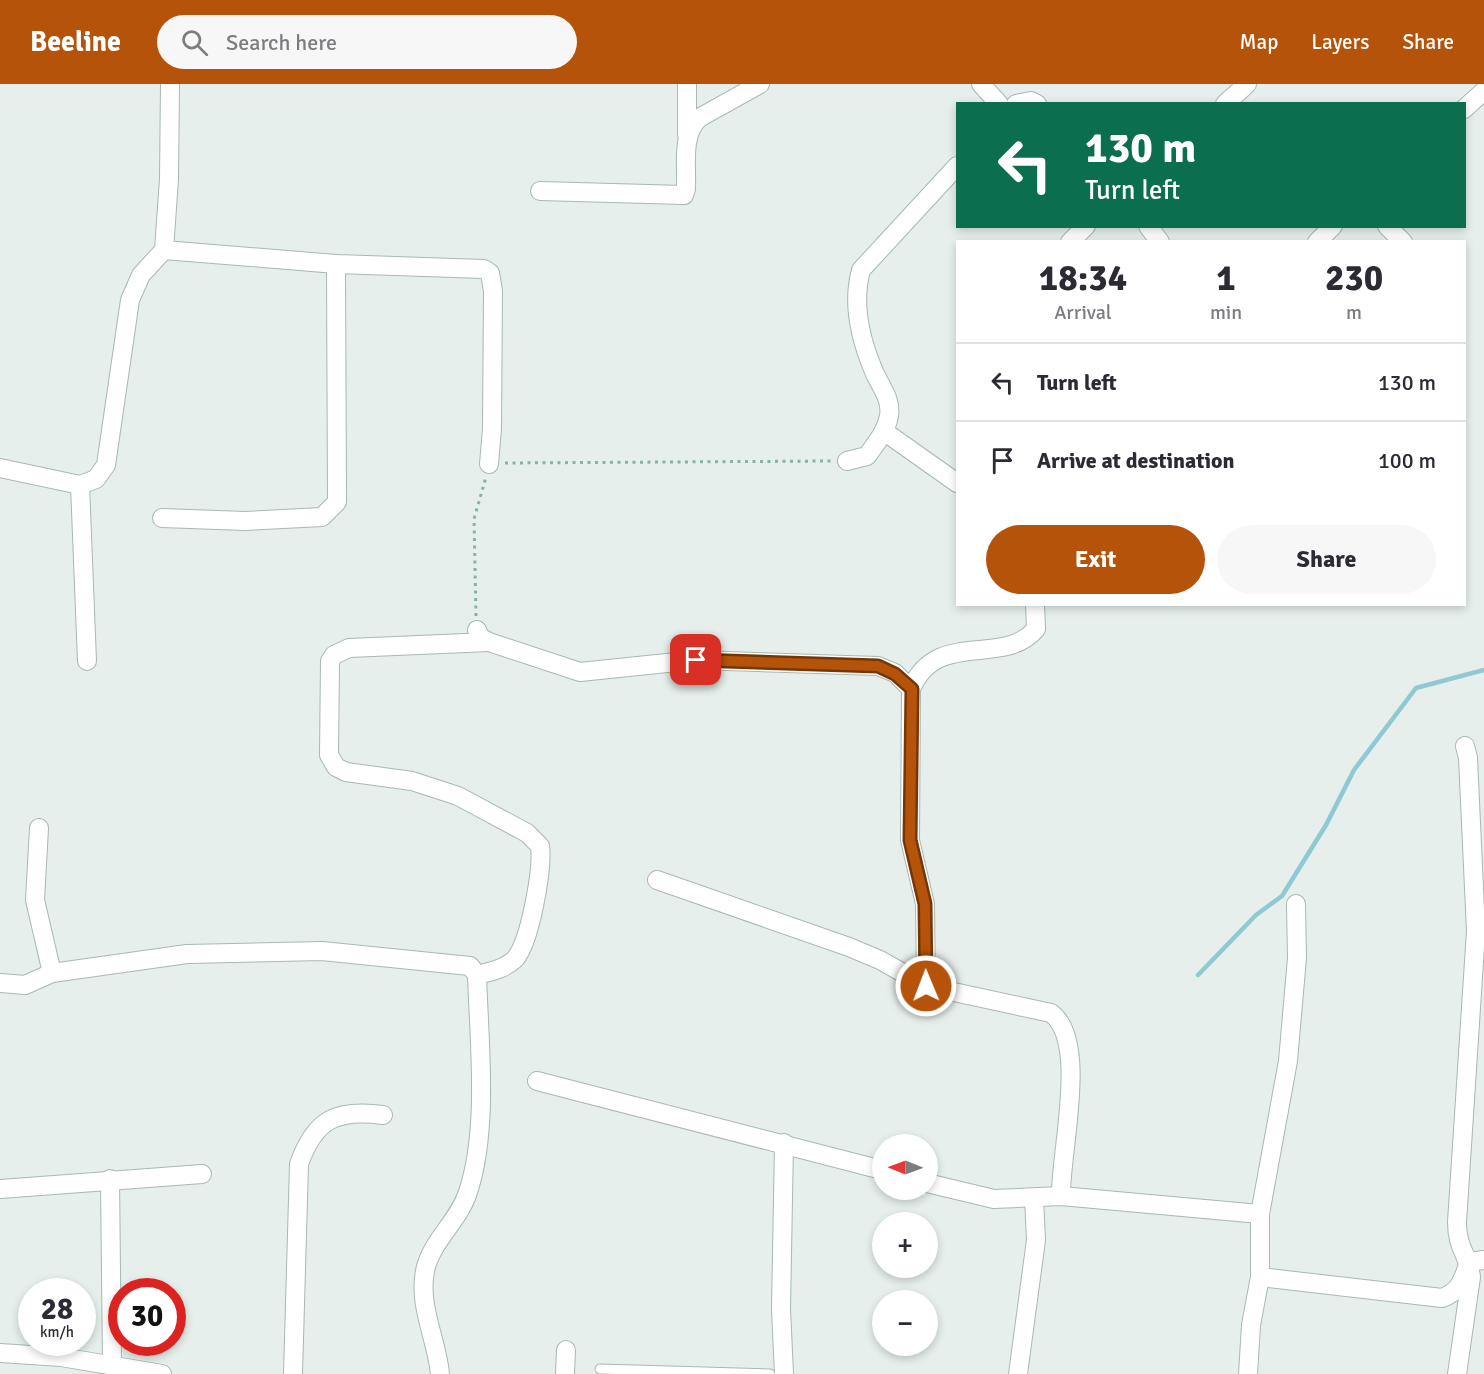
<!DOCTYPE html>
<html lang="en">
<head>
<meta charset="utf-8">
<style>
	body { margin:0; font-family:Signika,sans-serif; background:#f7f7f7; color:#2b2b33; height:100vh; display:flex; flex-direction:column; font-size:22px; white-space:nowrap }
	* { box-sizing:border-box; margin:0 }
	p { font-size:20px; color:#7c7c81 }
	.icon { flex:none; width:33px; height:33px; fill:none; stroke:currentColor; stroke-width:2; stroke-linecap:round; stroke-linejoin:round }
	.map { position:relative; flex:1; overflow:hidden }
	.drawer { position:absolute; left:956px; top:156px; width:510px; height:366px; display:flex; flex-direction:column; background:#fff; border-radius:0px; box-shadow:0 3px 9px #0003 }
	.drawer>* { flex:none }
	.guide { position:absolute; left:956px; top:18px; width:510px; height:126px; border-radius:0px; box-shadow:0 3px 9px #0003; background:#0b6e4f; color:#fff; overflow:hidden }
	.needle { width:39px; rotate:271deg }
	.fabs { position:absolute; left:872px; top:1050px; display:grid; gap:12px }
	.fabs a { display:grid; place-items:center; width:66px; height:66px; border-radius:50%; background:#fff; box-shadow:0 3px 9px #0003; font-size:30px }
	.speed { position:absolute; left:18px; top:1194px; display:flex; gap:12px; font-size:30px; font-weight:700; text-align:center }
	.speed>* { display:grid; place-content:center; width:78px; height:78px; border-radius:50%; background:#fff; box-shadow:0 3px 9px #0003; line-height:1 }
	.speed small { font-size:15px; font-weight:400 }
	.speed .limit { border:9px solid #d22; background:#fff; color:#111 }
	.pin { position:absolute; display:grid; place-items:center; width:51px; height:51px; color:#fff; margin:-26px; border-radius:12px; box-shadow:0 3px 9px #0006 }
	.me { position:absolute; width:66px; margin:-33px; rotate:359deg; stroke-linejoin:round; filter:drop-shadow(0 0 4px #0008) }
	.turn { display:flex; align-items:center; gap:21px; height:126px; padding:0 30px; font-size:27px }
	.turn .icon { width:78px; height:78px; stroke-width:2.5 }
	.turn b { display:block; font-size:42px; line-height:51px }
	.eta { display:flex; justify-content:space-evenly; align-items:center; height:102px; text-align:center }
	.eta b { font-size:36px; font-weight:700; line-height:42px }
	.cta { display:flex; gap:12px; margin-top:auto; padding:12px 30px }
	.cta a { flex:1; height:69px; border-radius:36px; background:#b45309; color:#fff; font-size:24px; font-weight:700; line-height:69px; text-align:center }
	.cta a+a { background:#f7f7f7; color:#2b2b33 }
	ul { padding:0; list-style:none }
	li { display:flex; align-items:center; gap:18px; height:78px; padding:0 30px; border-top:2px solid #e1e1e2 }
	li div { flex:1 }
	li b { display:block; font-size:22px }
	li em { font-style:normal }
	header { display:flex; align-items:center; gap:36px; box-sizing:border-box; height:84px; padding:0 30px; background:#b45309; color:#fff }
	header strong { font-size:28px }
	nav { display:flex; gap:33px; margin-inline-start:auto; font-size:21px }
	.search { width:420px; height:54px; background:#f7f7f7; display:flex; align-items:center; gap:15px; box-sizing:border-box; padding:0 21px; border-radius:33px; color:#7c7c81; font-size:22px }
	.map>svg:first-child { display:block }
	.lines { fill:none; stroke-linecap:round; stroke-linejoin:round }
	.stream { stroke:#8ec9d4; stroke-width:4.5 }
	.service-casing { stroke:#a8b8b2; stroke-width:11 }
	.minor-casing { stroke:#a8b8b2; stroke-width:20 }
	.path { stroke:#86b3a5; stroke-width:3; stroke-dasharray:3 4.5; stroke-linecap:butt }
	.service { stroke:#fff; stroke-width:9 }
	.minor { stroke:#fff; stroke-width:18 }
	.route-casing { stroke:#753606; stroke-width:15 }
	.route { stroke:#b45309; stroke-width:10 }
</style>
</head>
<body>
<header>
<strong>Beeline</strong>
<div class="search"><svg class="icon" aria-label="search" viewBox="0 0 24 24"><circle cx="10" cy="10" r="6"/><path d="M15 15l6 6"/></svg>Search here</div>
<nav><a>Map</a><a>Layers</a><a>Share</a></nav>
</header>
<div class="map">
<svg width="1484" height="1290" viewBox="0 0 1484 1290">
	<rect width="100%" height="100%" fill="#e6efeb"/>
	<g class="lines">
		<polyline class="stream" points="1198,891 1256,831 1282,812 1326,741 1354,686 1416,604 1484,586"/>
		<g class="service-casing">
			<polyline id="service" points="600,1285 770,1290"/>
		</g>
		<g class="minor-casing">
			<g id="minor">
				<polyline points="687,0 687,51"/>
				<polyline points="981,0 999,20"/>
				<polyline points="1016,20 1031,17 1037,20"/>
				<polyline points="1225,20 1247,0"/>
				<polyline points="1464,25 1484,7"/>
				<path d="M540,107l144,4 2,-6c1,-24 -5,-54 13,-71l61,-34"/>
				<polyline points="1148,142 1160,158"/>
				<polyline points="1387,142 1403,158"/>
				<polyline points="1070,158 1086,142"/>
				<polyline points="1317,158 1333,142"/>
				<polyline points="164,166 336,180 484,185 490,189 493,207 492,345 489,380"/>
				<polyline points="885,348 957,399"/>
				<path d="M847,377l20,-5c9,-13 19,-24 22,-40 3,-18 -10,-31 -16,-47 -13,-31 -21,-66 -12,-99l96,-104"/>
				<polyline points="0,384 80,401 96,395 106,381 130,216 141,191 164,166 169,95 170,0"/>
				<polyline points="80,401 87,577"/>
				<polyline points="162,434 245,437 322,433 337,418 336,180"/>
				<polyline points="477,546 480,553 489,558 580,588 696,576 878,582 895,589 911,605"/>
				<polyline points="39,744 35,816 52,889"/>
				<path d="M657,796l192,67 31,13 46,26 125,27c38,28 9,139 10,183"/>
				<path d="M477,891c12,-3 28,-6 38,-16 15,-17 28,-90 25,-113l-13,-13 -69,-37 -46,-15 -66,-9 -10,-5 -7,-12 1,-94 4,-6 15,-7 140,-6"/>
				<path d="M0,899l25,2 27,-12 135,-19 135,-3 148,15 7,9c2,66 12,154 -9,217 -9,29 -37,49 -43,79 -7,35 12,69 15,103"/>
				<path d="M926,902l-1,-82 -15,-64 1,-151c26,-61 92,-21 125,-60l-1,-25"/>
				<polyline points="537,997 882,1086"/>
				<polyline points="110,1095 112,1281"/>
				<polyline points="927,1099 994,1115 1061,1112 1260,1130"/>
				<polyline points="0,1105 202,1090"/>
				<path d="M1260,1193l182,21c18,-6 21,-19 27,-36l15,-2"/>
				<polyline points="0,1269 61,1273 162,1290"/>
				<path d="M293,1290l6,-210c16,-45 37,-55 84,-49"/>
				<polyline points="565,1290 566,1266"/>
				<polyline points="784,1290 781,1225 784,1059"/>
				<polyline points="1018,1290 1036,1156 1034,1115"/>
				<polyline points="1248,1290 1251,1241 1260,1193 1260,1130 1288,977 1297,874 1296,820"/>
				<path d="M1457,1290l14,-97c-3,-24 -14,-28 -14,-55l19,-291 -8,-173 -3,-12"/>
			</g>
		</g>
		<g class="path">
			<polyline points="505,379 832,377"/>
			<polyline points="476,532 474,435 486,393"/>
		</g>
		<use href="#service" class="service"/>
		<use href="#minor" class="minor"/>
	</g>
	<g class="lines">
		<g class="route-casing">
			<polyline id="route" points="696,576 878,582 895,590 912,605 910,756 925,820 926,902"/>
		</g>
		<use href="#route" class="route"/>
	</g>
</svg>
<div class="fabs">
<a><svg class="needle" viewBox="-14 -14 28 28"><path d="M0-13l5 13h-10z" fill="#e53935"/><path d="M0 13l5-13h-10z" fill="#7c7c81"/></svg></a>
<a>+</a>
<a>−</a>
</div>
<div class="speed"><div>28<small>km/h</small></div><div class="limit">30</div></div>
<div class="pin" style="left:696px;top:576px;background:#d93025"><svg class="icon" aria-label="arrive" viewBox="0 0 24 24"><path d="M6 21V4h12l-3 4 3 4H6"/></svg></div>
<svg class="me" style="left:926px;top:902px" viewBox="-20 -20 40 40"><circle r="17" fill="#b45309" stroke="#fff" stroke-width="3"/><path d="M0-11L8 9 0 5-8 9z" fill="#fff"/></svg>
<div class="guide">
<div class="turn"><svg class="icon" aria-label="left" viewBox="0 0 24 24"><path d="M17 20v-9H6M10 6l-5 5 5 5"/></svg><div><b>130 m</b>Turn left</div></div>
</div>
<section class="drawer">
<div class="eta">
<div><b>18:34</b><p>Arrival</p></div>
<div><b>1</b><p>min</p></div>
<div><b>230</b><p>m</p></div>
</div>
<ul>
<li><svg class="icon" aria-label="left" viewBox="0 0 24 24"><path d="M17 20v-9H6M10 6l-5 5 5 5"/></svg><div><b>Turn left</b></div><em>130 m</em></li>
<li><svg class="icon" aria-label="arrive" viewBox="0 0 24 24"><path d="M6 21V4h12l-3 4 3 4H6"/></svg><div><b>Arrive at destination</b></div><em>100 m</em></li>
</ul>
<div class="cta"><a>Exit</a><a>Share</a></div>
</section>
</div>
</body>
</html>
